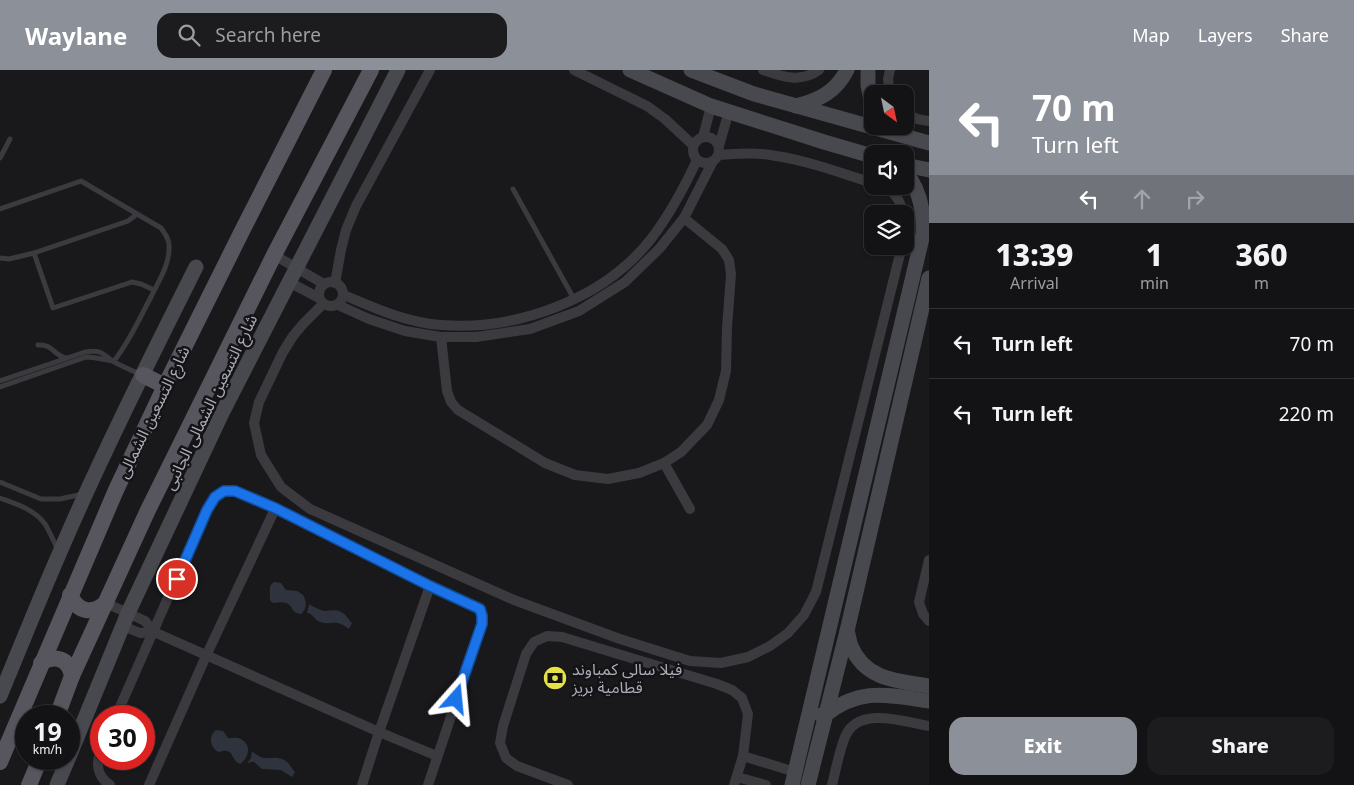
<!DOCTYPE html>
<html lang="en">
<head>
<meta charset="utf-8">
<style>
	body { margin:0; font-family:"Noto Sans","Noto Sans Arabic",sans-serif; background:#1c1b1d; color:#f1f3f6; height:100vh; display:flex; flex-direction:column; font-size:19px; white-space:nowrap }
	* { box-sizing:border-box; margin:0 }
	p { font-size:16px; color:#9d9ea0 }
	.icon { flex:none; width:28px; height:28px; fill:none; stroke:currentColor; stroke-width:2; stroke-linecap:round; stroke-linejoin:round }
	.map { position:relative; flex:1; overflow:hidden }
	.drawer { display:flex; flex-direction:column; background:#131214; width:425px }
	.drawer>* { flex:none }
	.guide { background:#8c9099; color:#fff; overflow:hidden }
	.needle { width:32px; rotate:147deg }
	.fabs { position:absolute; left:864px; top:15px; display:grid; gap:10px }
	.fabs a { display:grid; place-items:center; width:50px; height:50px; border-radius:10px; background:#131214; box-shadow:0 1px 4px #0004,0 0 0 1px #323234; font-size:25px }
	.speed { position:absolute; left:15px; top:635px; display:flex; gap:10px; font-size:25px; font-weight:700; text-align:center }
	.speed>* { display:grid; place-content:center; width:65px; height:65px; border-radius:50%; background:#131214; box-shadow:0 1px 4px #0004,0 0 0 1px #323234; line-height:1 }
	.speed small { font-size:12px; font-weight:400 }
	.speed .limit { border:8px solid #d22; background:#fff; color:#111 }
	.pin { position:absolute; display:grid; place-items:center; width:42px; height:42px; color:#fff; margin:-21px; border:2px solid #fff; border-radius:50%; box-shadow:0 1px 5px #0007 }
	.me { position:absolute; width:55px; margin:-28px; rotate:18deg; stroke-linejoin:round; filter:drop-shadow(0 0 4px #0008) }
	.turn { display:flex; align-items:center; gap:18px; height:105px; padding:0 20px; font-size:22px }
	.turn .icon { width:65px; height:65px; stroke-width:2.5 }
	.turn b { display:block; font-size:35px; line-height:42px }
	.lanes { display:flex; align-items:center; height:48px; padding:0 20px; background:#0003; justify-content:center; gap:25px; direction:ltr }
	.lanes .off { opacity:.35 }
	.eta { display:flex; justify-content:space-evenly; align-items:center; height:85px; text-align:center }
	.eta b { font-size:30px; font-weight:800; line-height:35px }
	.cta { display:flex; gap:10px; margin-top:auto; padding:10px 20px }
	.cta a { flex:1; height:58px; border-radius:15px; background:#8c9099; color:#fff; font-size:20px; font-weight:800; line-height:58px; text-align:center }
	.cta a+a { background:#1c1b1d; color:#f1f3f6 }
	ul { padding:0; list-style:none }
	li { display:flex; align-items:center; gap:15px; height:70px; padding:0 20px; border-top:1px solid #323234 }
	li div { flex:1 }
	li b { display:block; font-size:19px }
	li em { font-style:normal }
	header { display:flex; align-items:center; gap:30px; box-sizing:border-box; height:70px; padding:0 25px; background:#8c9099; color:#fff }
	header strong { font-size:24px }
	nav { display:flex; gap:28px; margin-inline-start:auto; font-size:18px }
	.search { width:350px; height:45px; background:#1c1b1d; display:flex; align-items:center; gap:12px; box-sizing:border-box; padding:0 18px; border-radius:15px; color:#9d9ea0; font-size:19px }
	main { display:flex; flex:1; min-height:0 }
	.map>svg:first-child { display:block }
	.water { fill:#2f333d }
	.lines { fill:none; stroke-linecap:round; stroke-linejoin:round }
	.lane { stroke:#3b3a3f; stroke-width:5 }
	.street { stroke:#3b3a3f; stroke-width:10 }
	.secondary { stroke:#48484f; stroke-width:15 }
	.primary { stroke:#57565e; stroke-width:16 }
	.route-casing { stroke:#114b97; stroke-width:12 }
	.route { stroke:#1a73e8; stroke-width:9 }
	.labels { text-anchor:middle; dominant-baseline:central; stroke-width:5; stroke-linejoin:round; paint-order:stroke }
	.street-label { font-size:16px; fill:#acacb9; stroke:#141315 }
	.poi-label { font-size:16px; fill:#acacb9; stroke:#141315; text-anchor:start }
</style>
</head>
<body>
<header>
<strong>Waylane</strong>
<div class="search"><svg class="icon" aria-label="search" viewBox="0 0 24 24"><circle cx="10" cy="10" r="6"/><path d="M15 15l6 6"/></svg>Search here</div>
<nav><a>Map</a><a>Layers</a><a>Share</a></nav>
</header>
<main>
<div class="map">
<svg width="929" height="715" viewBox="0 0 929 715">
	<rect width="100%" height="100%" fill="#19181a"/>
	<g class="water">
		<path d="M274,512l7,1 5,7 11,1 6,4c4,7 4,14 -2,19 -11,-1 -7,-8 -15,-11 -8,-3 -18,6 -16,-10 0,-6 -1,-7 4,-11z"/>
		<path d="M309,534c5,3 10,6 16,7 5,0 10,-2 16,1 5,2 7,7 11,11l-3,6c-15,-11 -16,-3 -29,-7 -6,-2 -6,-8 -13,-9z"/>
		<path d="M216,660l7,1 5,7c4,0 10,-1 13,1 11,6 8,19 -1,25 -11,-5 -5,-17 -21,-12 -9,-4 -11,-16 -3,-22z"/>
		<path d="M252,681c14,13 20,3 32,9 6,3 7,8 11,12l-3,5 -11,-7 -19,-1 -8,-7h-2l-5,1 4,-5z"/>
	</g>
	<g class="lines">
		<g class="lane">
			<polyline points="0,88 10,69"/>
			<polyline points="513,119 574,229"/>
			<path d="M0,139l81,-28 80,47c5,7 9,13 8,21 0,17 -11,33 -18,48 -12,22 -21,44 -37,64"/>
			<polyline points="34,183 53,238 132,212 141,214 154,220"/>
			<polyline points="0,188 9,189 34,183 128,151 137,144"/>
			<path d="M38,275c15,-1 15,10 28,13"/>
			<path d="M0,311l85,-29c17,-3 17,2 29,10 8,4 18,9 26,12"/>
			<path d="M0,317l86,-30c10,0 18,3 28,4"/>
			<polyline points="0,412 41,429 60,429 83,424"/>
			<path d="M0,428c16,6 34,11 45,26 5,8 9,18 13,26"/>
		</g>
		<g class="street">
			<polyline points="574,0 647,36 665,49 693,75"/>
			<path d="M763,0c20,7 38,13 56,0"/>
			<polyline points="890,24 888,9 890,0"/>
			<polyline points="905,43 917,49 929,51"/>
			<circle cx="706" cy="80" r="13"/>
			<polyline points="703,67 711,36"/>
			<polyline points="719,76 729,41"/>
			<path d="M718,85c19,-1 39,-3 58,1 33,5 65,17 96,27"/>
			<path d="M882,116c13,4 18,16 22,28"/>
			<polyline points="274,185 324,214"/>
			<circle cx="331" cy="224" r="12"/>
			<polyline points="289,212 319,228"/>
			<polyline points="335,213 341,180 346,160 356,136 430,0"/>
			<path d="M344,225c31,13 63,28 97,30 76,6 163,-26 210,-86 19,-25 33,-51 46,-79"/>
			<polyline points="323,234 303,254 293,266 283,282 259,332 254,353 261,385 281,417 310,439 514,530 620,569 690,591 721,593 748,587 770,576 788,563 804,545 816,522 902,176"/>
			<polyline points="338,235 369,249 405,261 441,267 476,267 530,259 579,241 625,212 659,179 684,148 713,91"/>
			<polyline points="441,267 447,321 451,332 458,340 545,393 575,405 608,409 639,403 664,393 681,382 707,355 719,330 726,301 727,258 731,204 729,190 722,179 684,148"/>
			<polyline points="664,393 690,439"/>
			<polyline points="929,490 919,532 923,544 929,551"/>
			<polyline points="106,533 145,551 154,562 379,662 437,686"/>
			<polyline points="123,556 140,563 154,562"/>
			<polyline points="116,646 207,439 215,427 224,421 235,421 275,439 430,516 480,539 483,546 482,554 428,715"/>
			<path d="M101,680c-6,14 -3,27 9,35"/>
			<polyline points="743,686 795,702"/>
			<polyline points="737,707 766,715"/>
			<polyline points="149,715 206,586 275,439"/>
			<polyline points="362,715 379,662 430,516"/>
			<polyline points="568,715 517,696 506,688 500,673 503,656 526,584 534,572 547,566 562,567 717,614 732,620 742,628 748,644 743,686 734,715"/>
			<path d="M832,715c4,-16 7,-33 13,-48 13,-32 60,-15 84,-11"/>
		</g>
		<g class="secondary">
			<polyline points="630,0 711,36 824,72 872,86"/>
			<polyline points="691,0 754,24 929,73"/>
			<polyline points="868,0 868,15 872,35"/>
			<path d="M796,36c23,-6 40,-14 51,-36"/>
			<polyline points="905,95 929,100"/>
			<path d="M847,561c2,5 2,10 4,15 14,34 47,35 78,40"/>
			<path d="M0,626c20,-48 39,-96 60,-144 41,-96 89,-191 136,-285"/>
			<path d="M821,645h4c36,-28 62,-20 104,-14"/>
			<polyline points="69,687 128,543 222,343 398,0"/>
			<polyline points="57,715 68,689"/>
			<path d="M792,715l131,-551c1,-22 -3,-45 -18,-62"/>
			<polyline points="808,715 847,561 929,208"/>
		</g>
		<g class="primary">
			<polyline points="143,305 165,316"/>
			<path d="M70,525c8,17 21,20 36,8"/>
			<path d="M41,593c15,-9 28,-4 31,13"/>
			<polyline points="57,646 72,606 148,440 274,185 371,0"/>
			<polyline points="0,692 116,420 165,316 242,161 324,0"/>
			<polyline points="29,715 40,689"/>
		</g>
	</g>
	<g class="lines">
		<g class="route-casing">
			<polyline id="route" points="177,509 207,440 215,427 224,421 235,421 275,438 430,516 480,539 482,546 482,554 456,629"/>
		</g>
		<use href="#route" class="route"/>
	</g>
	<defs>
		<g id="bank-disc" transform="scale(1.25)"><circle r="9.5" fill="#e4e247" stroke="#141315"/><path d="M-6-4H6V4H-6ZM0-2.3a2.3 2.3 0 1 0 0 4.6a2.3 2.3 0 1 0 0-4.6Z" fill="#111"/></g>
	</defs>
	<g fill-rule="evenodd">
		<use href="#bank-disc" x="555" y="608"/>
	</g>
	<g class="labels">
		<g class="street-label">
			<text transform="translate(210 332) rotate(-64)">شارع التسعين الشمالى الجانبى</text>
			<text transform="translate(153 342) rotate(-64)">شارع التسعين الشمالى</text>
		</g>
		<g class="poi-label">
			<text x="572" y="599">فيلا سالى كمباوند<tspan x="572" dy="18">قطامية بريز</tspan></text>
		</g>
	</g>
</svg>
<div class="fabs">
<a><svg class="needle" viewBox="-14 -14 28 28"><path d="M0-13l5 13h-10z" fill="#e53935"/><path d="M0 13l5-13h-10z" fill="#9d9ea0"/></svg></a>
<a><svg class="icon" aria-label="sound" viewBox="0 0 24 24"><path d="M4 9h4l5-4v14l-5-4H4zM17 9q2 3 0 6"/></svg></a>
<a><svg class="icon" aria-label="layers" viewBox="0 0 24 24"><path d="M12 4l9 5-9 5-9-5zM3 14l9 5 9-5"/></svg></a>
</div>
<div class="speed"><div>19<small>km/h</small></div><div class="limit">30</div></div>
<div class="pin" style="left:177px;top:509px;background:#d93025"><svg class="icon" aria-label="arrive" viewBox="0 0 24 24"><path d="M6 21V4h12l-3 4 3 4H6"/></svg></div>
<svg class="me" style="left:456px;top:629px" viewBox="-20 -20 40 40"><path d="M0-17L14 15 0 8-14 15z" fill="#1a73e8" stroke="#fff" stroke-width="4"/></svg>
</div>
<section class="drawer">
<div class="guide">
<div class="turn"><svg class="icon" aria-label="left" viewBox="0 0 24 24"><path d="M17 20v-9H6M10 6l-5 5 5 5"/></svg><div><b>70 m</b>Turn left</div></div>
<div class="lanes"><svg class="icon" aria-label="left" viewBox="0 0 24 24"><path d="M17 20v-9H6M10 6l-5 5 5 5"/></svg><svg class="icon off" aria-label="ahead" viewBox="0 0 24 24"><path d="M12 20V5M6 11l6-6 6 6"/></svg><svg class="icon off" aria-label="right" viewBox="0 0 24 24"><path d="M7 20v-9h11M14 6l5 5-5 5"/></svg></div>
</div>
<div class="eta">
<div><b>13:39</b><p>Arrival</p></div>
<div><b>1</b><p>min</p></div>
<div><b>360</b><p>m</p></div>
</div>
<ul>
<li><svg class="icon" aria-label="left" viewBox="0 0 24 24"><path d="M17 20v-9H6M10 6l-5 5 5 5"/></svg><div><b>Turn left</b></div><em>70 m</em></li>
<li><svg class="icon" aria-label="left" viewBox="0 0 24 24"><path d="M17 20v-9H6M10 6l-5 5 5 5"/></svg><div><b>Turn left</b></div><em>220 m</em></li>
</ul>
<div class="cta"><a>Exit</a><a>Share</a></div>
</section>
</main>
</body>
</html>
